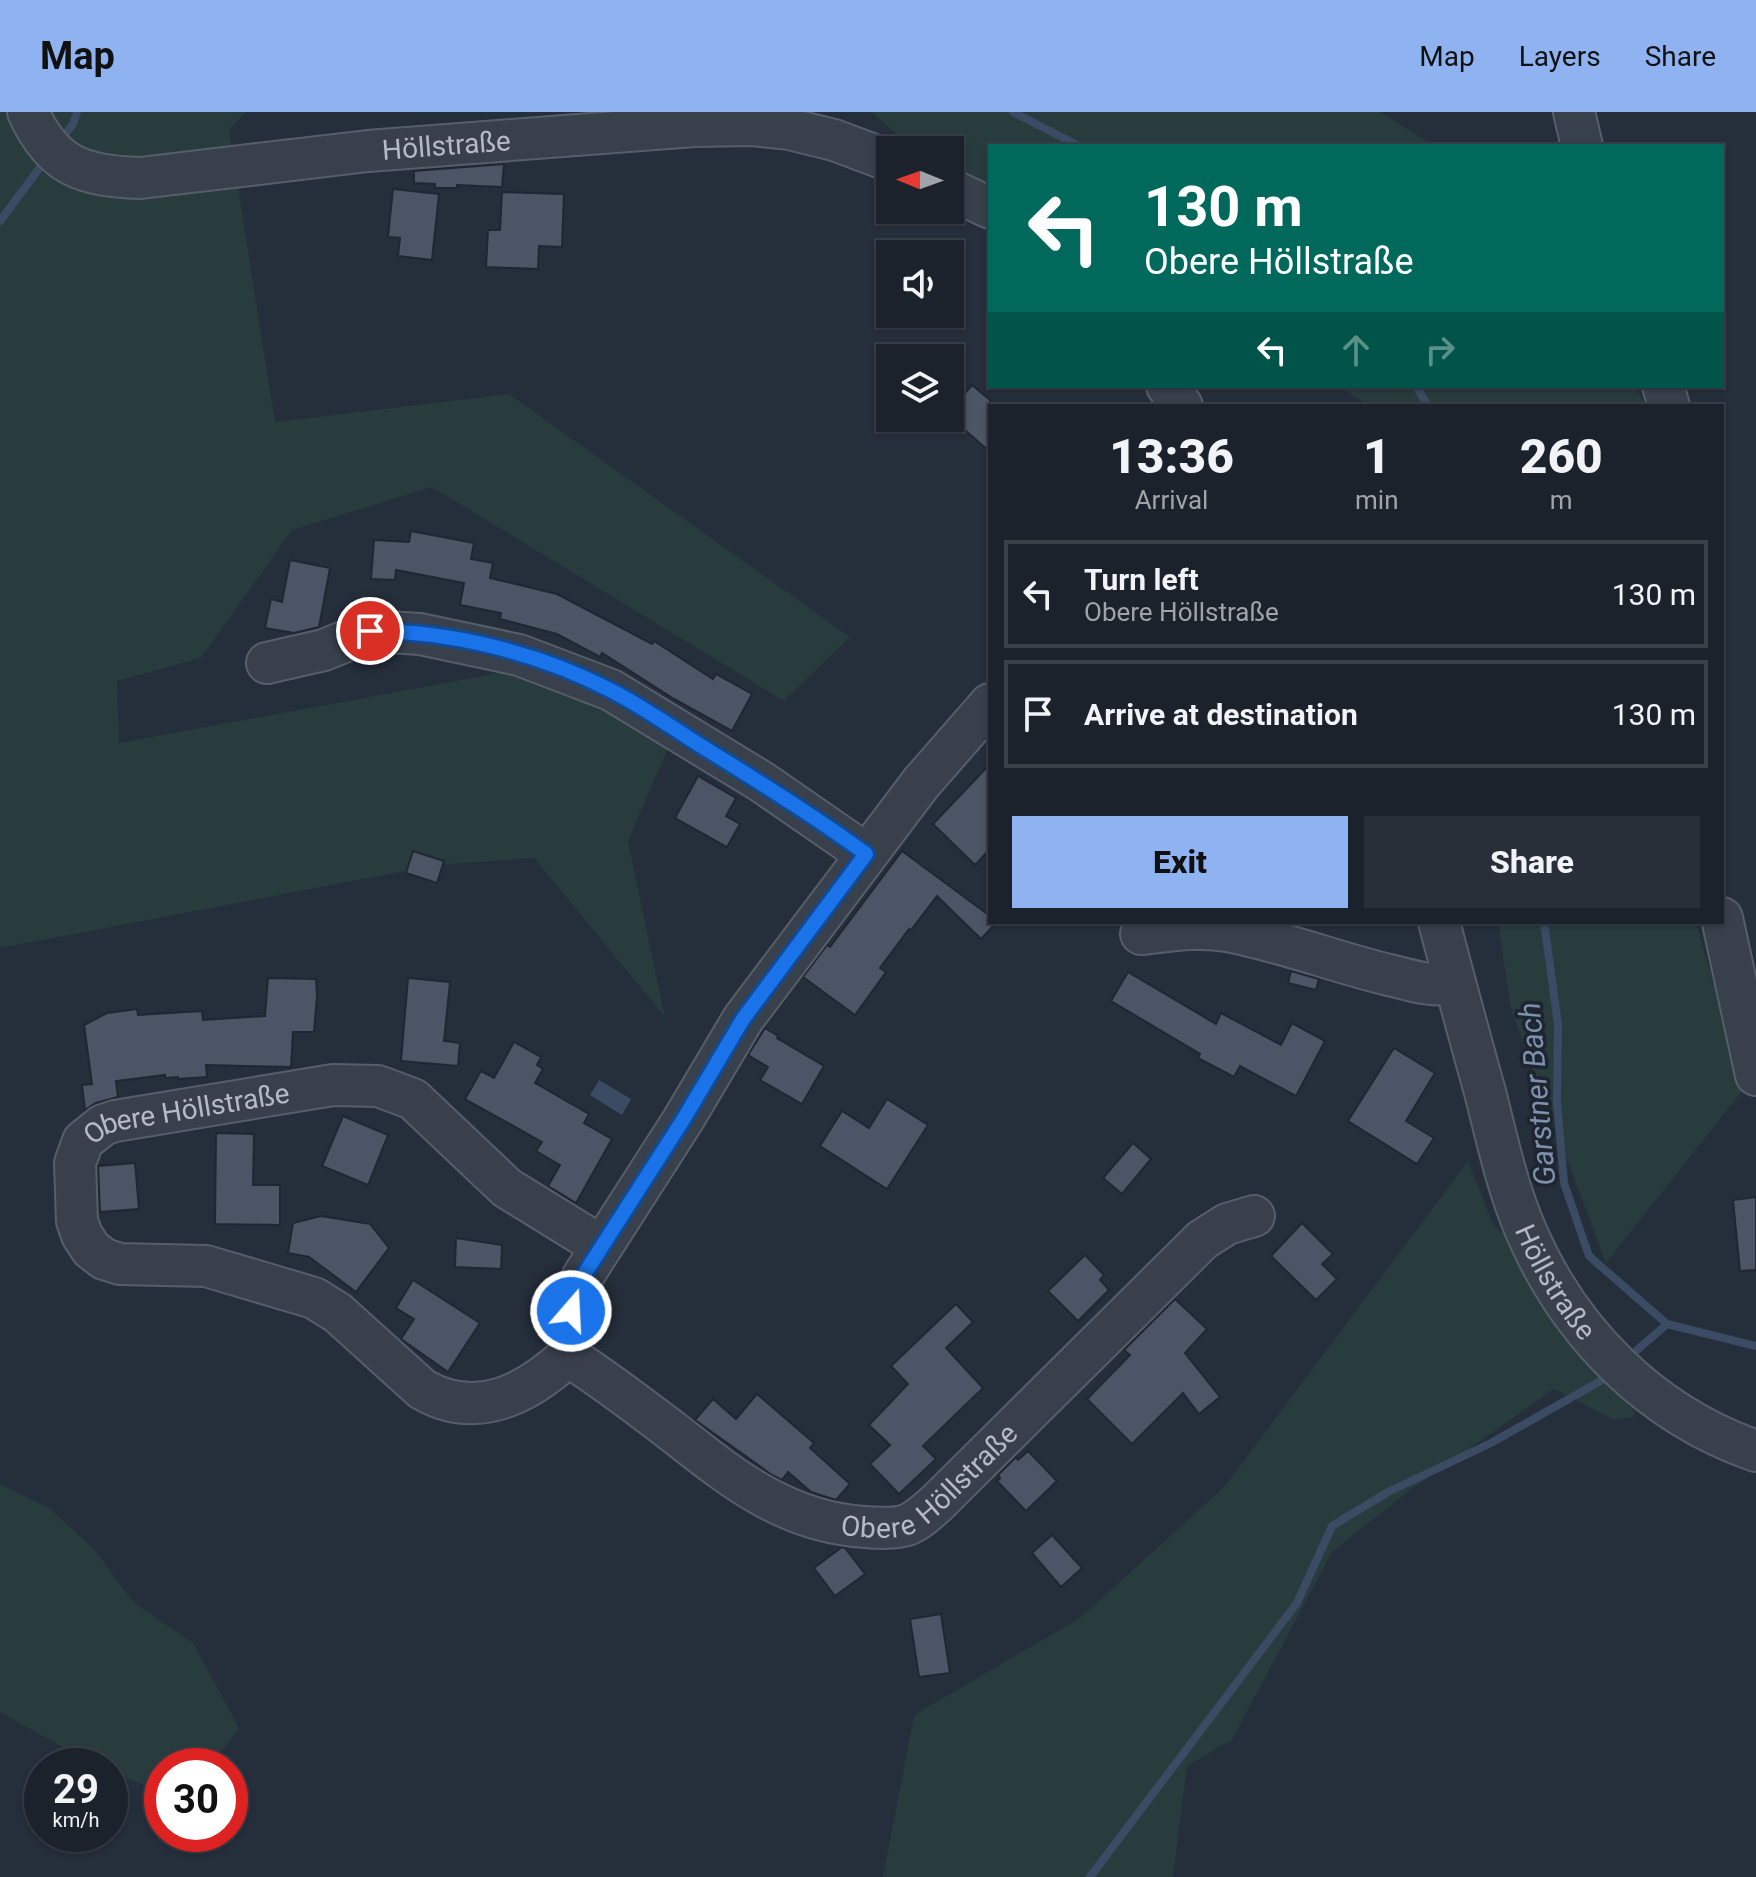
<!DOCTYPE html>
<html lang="en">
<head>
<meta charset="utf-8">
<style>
	body { margin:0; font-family:Roboto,sans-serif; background:#292f38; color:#f1f3f6; height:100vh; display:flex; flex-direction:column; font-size:30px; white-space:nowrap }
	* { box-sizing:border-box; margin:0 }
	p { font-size:26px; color:#a0a4a9 }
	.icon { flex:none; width:44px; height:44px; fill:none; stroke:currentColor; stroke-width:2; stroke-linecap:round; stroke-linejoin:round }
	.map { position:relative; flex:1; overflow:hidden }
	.details { position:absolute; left:988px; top:292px; width:736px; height:520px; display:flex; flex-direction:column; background:#1c222c; border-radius:0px; box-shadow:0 2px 6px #0004,0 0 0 2px #3a3f48 }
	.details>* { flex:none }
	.top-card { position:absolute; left:988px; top:32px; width:736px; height:244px; border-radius:0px; box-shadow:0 2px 6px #0004,0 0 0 2px #3a3f48; background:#00695c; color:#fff; overflow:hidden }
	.needle { width:52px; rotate:271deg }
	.buttons { position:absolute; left:876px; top:24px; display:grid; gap:16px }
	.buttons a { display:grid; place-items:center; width:88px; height:88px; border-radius:0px; background:#1c222c; box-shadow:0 2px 6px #0004,0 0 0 2px #3a3f48; font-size:40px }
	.speed { position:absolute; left:24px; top:1636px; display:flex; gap:16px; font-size:40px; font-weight:700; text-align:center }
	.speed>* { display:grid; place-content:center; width:104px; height:104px; border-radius:50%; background:#1c222c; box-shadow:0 2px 6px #0004,0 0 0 2px #3a3f48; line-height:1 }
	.speed small { font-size:20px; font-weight:400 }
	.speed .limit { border:12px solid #d22; background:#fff; color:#111 }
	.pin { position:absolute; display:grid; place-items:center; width:68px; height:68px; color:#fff; margin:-34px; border:4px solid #fff; border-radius:50%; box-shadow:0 2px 8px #0007 }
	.me { position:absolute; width:88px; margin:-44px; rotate:19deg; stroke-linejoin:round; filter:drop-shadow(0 0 6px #0008) }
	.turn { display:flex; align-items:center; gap:28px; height:168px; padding:0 24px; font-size:36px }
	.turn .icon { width:104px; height:104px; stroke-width:2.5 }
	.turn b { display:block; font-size:56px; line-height:68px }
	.lanes { display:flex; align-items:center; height:76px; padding:0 24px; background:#0003; justify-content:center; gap:40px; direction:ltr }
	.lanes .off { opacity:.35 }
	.eta { display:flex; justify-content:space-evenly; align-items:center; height:136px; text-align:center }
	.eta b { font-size:48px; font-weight:800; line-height:56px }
	.cta { display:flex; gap:16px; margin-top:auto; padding:16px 24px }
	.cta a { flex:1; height:92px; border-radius:0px; background:#8fb3f1; color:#111; font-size:32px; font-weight:800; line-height:92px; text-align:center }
	.cta a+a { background:#292f38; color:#f1f3f6 }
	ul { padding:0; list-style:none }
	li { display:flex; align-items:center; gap:24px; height:108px; margin:0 16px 12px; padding:0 8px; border:4px solid #3a3f48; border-radius:0px }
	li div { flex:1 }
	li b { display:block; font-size:30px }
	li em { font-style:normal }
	header { display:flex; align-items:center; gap:48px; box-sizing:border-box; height:112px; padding:0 40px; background:#8fb3f1; color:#111 }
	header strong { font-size:38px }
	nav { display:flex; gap:44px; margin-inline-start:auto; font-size:28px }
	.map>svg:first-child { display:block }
	.green { fill:#283b3d }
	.water { fill:#3b4b63 }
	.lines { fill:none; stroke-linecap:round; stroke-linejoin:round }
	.stream { stroke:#3b4b63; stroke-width:8 }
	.building { fill:#4b5565; stroke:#1f2732; stroke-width:2 }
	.minor-casing { stroke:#565e69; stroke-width:44 }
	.minor { stroke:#38404b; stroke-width:40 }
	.route-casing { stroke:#114b97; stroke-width:20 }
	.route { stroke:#1a73e8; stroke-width:14 }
	.labels { text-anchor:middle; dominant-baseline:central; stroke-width:7; stroke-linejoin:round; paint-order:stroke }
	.street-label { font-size:28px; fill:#b4bbc7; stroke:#1e2530 }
	.water-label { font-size:30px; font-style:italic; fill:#7d91ac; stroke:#1e2530 }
</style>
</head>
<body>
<header>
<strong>Map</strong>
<nav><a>Map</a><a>Layers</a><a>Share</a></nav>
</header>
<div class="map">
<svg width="1756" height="1765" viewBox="0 0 1756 1765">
	<rect width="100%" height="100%" fill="#252e3b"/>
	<g class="green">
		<polygon points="0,0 246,0 229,18 275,310 509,282 850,525 784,589 432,375 292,418 201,546 117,569 119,631 521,557 670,632 628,729 665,905 534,746 437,753 0,836"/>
		<polygon points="872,0 1380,0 1435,34 990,34 990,80 950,59 950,38 914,38"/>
		<polygon points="1339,274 1634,274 1647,294 1369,294"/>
		<polygon points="1498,810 1696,810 1743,978 1606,1151 1511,898"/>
		<polygon points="1468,1049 1494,1114 1514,1128 1630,1287 1635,1305 1614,1308 1554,1277 1409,1379 1332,1440 1231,1630 1224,1632 1187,1654 1173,1765 883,1765 914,1603 1080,1506 1225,1374"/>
		<polygon points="0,1372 49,1396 94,1437 133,1490 193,1531 239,1616 212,1652 162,1654 162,1671 151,1676 110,1659 110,1654 93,1652 0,1600"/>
	</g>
	<polygon class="water" points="599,968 631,987 622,1003 590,983"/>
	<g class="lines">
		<g class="stream">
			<polyline points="1013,0 1079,34"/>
			<polyline points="60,29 73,12 77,0"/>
			<polyline points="0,109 47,46"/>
			<polyline points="1416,274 1428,294"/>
			<polyline points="1544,810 1558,912 1557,990 1564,1071 1589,1144 1667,1212 1756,1234"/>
			<polyline points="1637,1238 1667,1212"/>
			<polyline points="1090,1765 1297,1491 1332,1414 1388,1380 1491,1331 1604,1267"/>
		</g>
	</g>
	<g class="building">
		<polygon points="504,52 502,75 457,73 457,76 435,76 435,72 414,71 414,59"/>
		<polygon points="393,77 439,82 432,148 398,144 400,126 388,125"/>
		<polygon points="502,80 564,82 562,135 539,134 538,157 486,155 488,118 500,118"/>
		<polygon points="972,273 990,288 990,340 950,305 950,299"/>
		<polygon points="411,419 474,431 471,447 493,451 490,466 557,482 652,532 654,529 713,567 716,562 752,582 732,619 674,587 602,541 600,545 557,522 500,507 501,501 460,493 464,471 396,458 395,468 371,467 374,428 409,430"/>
		<polygon points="290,448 330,456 319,515 294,521 265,516 271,487 282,490"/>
		<polygon points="990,652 990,737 975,753 933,712"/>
		<polygon points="698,664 736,686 726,704 740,712 727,735 675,706"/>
		<polygon points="413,739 444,749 437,771 406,761"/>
		<polygon points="902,739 990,804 990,810 997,810 981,827 937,784 911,818 909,817 880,856 886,860 855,903 803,865 827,833 830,835"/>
		<polygon points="1291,859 1319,867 1316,878 1288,871"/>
		<polygon points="1128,860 1216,912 1221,901 1281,933 1292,911 1325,929 1296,984 1240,954 1234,965 1198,946 1200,942 1111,889"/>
		<polygon points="268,866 316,867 317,883 314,920 293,920 291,955 206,953 207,965 178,967 178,965 165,966 165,963 116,969 118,985 96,991 85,998 82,973 92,972 84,913 107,901 137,897 138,903 202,899 203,908 265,904"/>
		<polygon points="408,866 450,870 444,929 460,931 458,954 401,949"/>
		<polygon points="765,916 778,924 777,926 824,954 802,992 760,968 768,955 748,943"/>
		<polygon points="514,930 541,945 537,953 543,957 535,971 589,1002 584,1011 612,1027 576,1091 548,1074 560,1053 536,1039 542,1030 465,987 481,959 494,966"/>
		<polygon points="1394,936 1435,961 1406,1009 1434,1026 1417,1052 1348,1009"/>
		<polygon points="887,987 928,1013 887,1077 820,1034 842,999 869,1016"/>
		<polygon points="343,1004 388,1023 368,1073 322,1054"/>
		<polygon points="216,1021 254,1022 253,1073 280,1073 280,1113 215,1112"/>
		<polygon points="1133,1031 1151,1047 1122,1082 1103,1066"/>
		<polygon points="135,1051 139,1097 100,1100 98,1054"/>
		<polygon points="1756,1085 1756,1158 1740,1159 1733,1088"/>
		<polygon points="321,1104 370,1112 389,1136 356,1180 309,1145 288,1141 293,1111"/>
		<polygon points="1302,1111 1333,1142 1322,1152 1337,1167 1316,1188 1271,1144"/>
		<polygon points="456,1126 502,1133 501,1157 455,1155"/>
		<polygon points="1085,1143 1104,1163 1100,1168 1109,1178 1078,1209 1048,1179"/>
		<polygon points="413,1168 480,1211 448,1260 401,1227 414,1207 396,1196"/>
		<polygon points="1175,1187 1207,1217 1185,1241 1220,1285 1199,1302 1183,1281 1132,1332 1087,1287 1130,1243 1124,1238"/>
		<polygon points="956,1192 973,1210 946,1236 983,1276 923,1334 936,1347 899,1382 870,1352 890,1333 869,1313 908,1272 891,1254"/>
		<polygon points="757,1282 814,1331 810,1336 850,1372 836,1388 811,1380 788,1360 782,1368 772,1363 695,1308 713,1287 736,1307"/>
		<polygon points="1028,1339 1057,1369 1026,1399 997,1369 1000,1366 998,1363 1016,1345 1018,1348"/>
		<polygon points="1052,1423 1082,1456 1061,1475 1032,1441"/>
		<polygon points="842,1435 845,1436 865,1462 835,1484 814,1456"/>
		<polygon points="941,1502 950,1561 919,1565 910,1507"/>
	</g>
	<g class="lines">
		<g class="minor-casing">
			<g id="minor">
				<path id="s1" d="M28,0c25,55 55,64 112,66l228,-27 326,-25 58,-1 37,4 45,11 56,21"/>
				<polyline points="1574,0 1582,34"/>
				<polyline points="950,77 990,96"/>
				<polyline points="1167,274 1182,294"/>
				<polyline points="1663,274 1669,294"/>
				<polyline points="267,551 324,538 370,519 420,522 519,543 611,578 762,670 866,742"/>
				<path id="s2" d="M990,592l-69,79 -178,236 -60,101 -100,156 -12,35 -3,45c36,23 70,49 104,75 60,47 113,91 193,96 14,1 29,2 42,-2 12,-5 21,-14 30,-22l265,-263 25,-16 27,-8"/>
				<polyline points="1722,806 1756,963"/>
				<path id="s3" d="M1439,810c15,57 30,113 46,170 12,47 22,95 41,139 44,102 124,183 230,220"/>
				<path d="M1141,822c29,-3 57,-8 86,-3 54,10 108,31 162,44 22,5 43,13 66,8"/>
				<path id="s4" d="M568,1244c-41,38 -92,65 -146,33l-84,-76 -24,-15 -108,-32 -86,-2 -16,-5 -13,-10 -9,-14 -5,-14 -2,-58 8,-22 20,-16 12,-4 218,-36 45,1 35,13 94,89 94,58"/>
			</g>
		</g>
		<use href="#minor" class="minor"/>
	</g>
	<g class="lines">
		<g class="route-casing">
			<path id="route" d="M370,519c80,0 169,22 240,59 36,18 69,43 104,64 52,32 103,64 152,100l-123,165 -60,101 -100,156 -12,35"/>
		</g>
		<use href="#route" class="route"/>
	</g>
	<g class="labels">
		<g class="street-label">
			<text stroke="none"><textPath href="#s1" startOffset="448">Höllstraße</textPath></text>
			<text stroke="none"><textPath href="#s4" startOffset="758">Obere Höllstraße</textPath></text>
			<text stroke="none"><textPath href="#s3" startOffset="380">Höllstraße</textPath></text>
			<text stroke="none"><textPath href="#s2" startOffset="1214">Obere Höllstraße</textPath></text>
		</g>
		<g class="water-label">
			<text transform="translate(1537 982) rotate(-95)">Garstner Bach</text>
		</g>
	</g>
</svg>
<div class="buttons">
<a><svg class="needle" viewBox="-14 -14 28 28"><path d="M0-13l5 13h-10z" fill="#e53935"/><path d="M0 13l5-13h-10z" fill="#a0a4a9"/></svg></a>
<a><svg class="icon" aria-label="sound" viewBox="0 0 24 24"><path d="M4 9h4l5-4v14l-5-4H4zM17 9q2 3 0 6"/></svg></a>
<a><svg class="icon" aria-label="layers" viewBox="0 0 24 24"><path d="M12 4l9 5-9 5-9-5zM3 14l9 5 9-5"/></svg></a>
</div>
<div class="speed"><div>29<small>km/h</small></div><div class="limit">30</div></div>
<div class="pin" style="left:370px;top:519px;background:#d93025"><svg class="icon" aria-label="arrive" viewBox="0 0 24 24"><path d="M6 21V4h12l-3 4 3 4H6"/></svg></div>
<svg class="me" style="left:571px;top:1199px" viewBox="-20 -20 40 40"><circle r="17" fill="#1a73e8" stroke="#fff" stroke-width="3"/><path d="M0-11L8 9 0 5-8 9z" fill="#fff"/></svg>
<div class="top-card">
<div class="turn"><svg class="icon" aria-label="left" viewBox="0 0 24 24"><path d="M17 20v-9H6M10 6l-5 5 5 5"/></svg><div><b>130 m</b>Obere Höllstraße</div></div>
<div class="lanes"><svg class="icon" aria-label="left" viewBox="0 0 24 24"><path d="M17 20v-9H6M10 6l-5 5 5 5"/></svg><svg class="icon off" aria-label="ahead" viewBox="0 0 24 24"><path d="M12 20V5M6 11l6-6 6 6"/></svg><svg class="icon off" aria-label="right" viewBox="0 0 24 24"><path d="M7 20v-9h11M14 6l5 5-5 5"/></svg></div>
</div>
<section class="details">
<div class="eta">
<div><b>13:36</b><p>Arrival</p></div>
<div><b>1</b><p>min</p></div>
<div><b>260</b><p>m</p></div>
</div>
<ul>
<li><svg class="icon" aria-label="left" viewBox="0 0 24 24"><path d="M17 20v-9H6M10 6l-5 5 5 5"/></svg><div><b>Turn left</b><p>Obere Höllstraße</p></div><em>130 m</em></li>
<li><svg class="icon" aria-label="arrive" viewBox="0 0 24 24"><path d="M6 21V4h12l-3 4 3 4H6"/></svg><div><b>Arrive at destination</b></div><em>130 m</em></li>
</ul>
<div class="cta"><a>Exit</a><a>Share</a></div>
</section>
</div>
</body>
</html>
